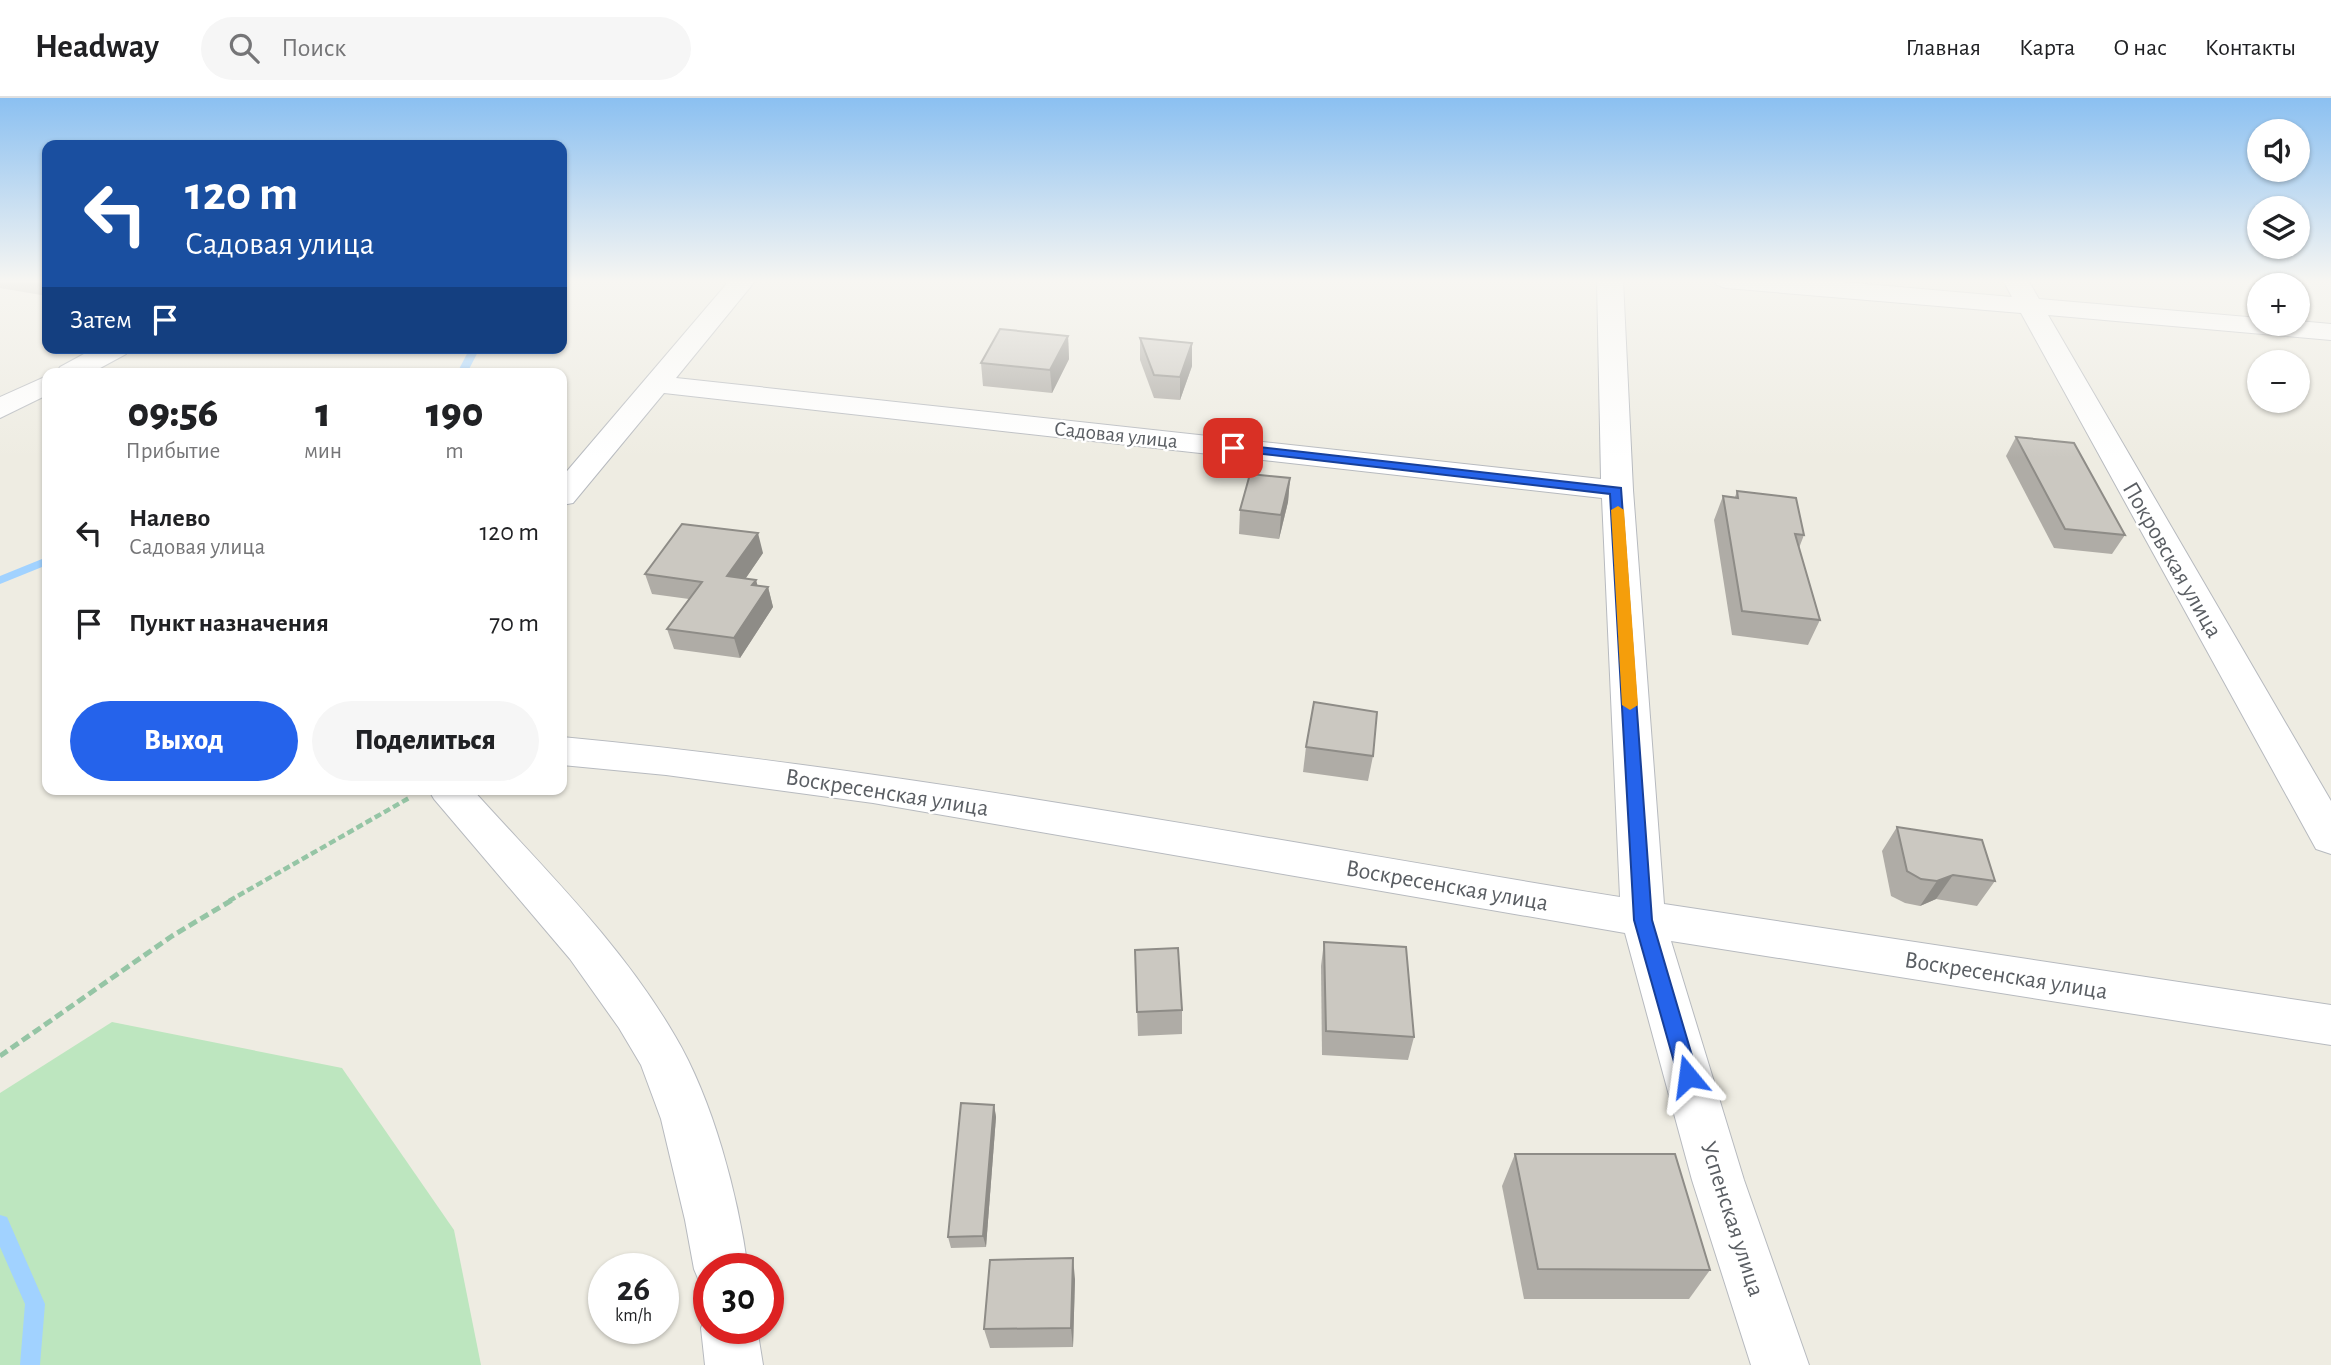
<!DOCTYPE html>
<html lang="ru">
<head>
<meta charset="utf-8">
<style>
	body { margin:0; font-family:"Alegreya Sans",sans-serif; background:#f6f6f6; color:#202124; height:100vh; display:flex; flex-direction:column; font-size:26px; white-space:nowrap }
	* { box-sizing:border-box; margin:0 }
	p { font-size:23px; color:#757577 }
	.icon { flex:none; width:38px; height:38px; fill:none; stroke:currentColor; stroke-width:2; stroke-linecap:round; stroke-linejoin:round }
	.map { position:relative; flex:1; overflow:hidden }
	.panel { position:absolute; left:42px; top:270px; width:525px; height:427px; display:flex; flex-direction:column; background:#fff; border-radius:14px; box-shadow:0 2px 5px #0004 }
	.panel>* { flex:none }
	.banner { position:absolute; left:42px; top:42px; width:525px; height:214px; border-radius:14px; box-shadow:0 2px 5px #0004; background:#1a4fa0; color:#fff; overflow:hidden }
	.buttons { position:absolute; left:2247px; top:21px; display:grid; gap:14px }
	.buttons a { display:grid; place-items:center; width:63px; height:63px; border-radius:50%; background:#fff; box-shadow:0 2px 5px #0004; font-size:35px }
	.speed { position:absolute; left:588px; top:1155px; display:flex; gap:14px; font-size:35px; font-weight:700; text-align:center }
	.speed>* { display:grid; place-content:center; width:91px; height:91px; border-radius:50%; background:#fff; box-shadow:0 2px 5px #0004; line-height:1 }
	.speed small { font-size:18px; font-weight:400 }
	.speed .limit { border:10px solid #d22; background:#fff; color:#111 }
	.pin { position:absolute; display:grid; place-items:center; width:60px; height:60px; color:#fff; margin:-30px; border-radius:14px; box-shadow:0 4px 10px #0006 }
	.me { position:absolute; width:77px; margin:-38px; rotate:344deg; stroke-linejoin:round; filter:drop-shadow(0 0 5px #0008) }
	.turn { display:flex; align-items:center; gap:24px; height:147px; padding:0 28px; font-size:32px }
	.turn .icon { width:91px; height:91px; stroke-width:2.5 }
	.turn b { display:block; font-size:49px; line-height:60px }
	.then { display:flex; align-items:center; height:66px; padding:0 28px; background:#0003; gap:14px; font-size:26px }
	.eta { display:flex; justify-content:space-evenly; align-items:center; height:119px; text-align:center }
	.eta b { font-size:42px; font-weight:800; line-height:49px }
	.primary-button { display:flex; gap:14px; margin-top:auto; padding:14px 28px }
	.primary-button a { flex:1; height:80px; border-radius:42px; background:#2563eb; color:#fff; font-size:28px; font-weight:800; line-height:80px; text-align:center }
	.primary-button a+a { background:#f6f6f6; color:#202124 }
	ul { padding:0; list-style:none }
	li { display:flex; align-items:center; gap:21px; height:91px; padding:0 28px }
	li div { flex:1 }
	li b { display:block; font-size:26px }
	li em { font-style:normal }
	header { display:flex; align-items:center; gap:42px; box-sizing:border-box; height:98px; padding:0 35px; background:#fff; border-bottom:2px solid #e0e0e0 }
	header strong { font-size:33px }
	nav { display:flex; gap:38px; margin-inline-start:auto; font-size:24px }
	.search { width:490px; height:63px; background:#f6f6f6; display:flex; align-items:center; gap:18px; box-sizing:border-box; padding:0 24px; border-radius:38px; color:#757577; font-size:26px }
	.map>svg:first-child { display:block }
	.green { fill:#bde6bf }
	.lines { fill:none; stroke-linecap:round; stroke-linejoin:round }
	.stream { fill:#a1d2ff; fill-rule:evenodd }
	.minor-casing { stroke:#b7babf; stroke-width:2 }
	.path-far1 { stroke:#95c5a5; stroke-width:4.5; stroke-dasharray:7 3.5; stroke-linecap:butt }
	.path { stroke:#95c5a5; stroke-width:5; stroke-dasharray:9 4.5; stroke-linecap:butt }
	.minor { fill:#fff; fill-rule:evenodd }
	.wall { fill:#afaca6 }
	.shaded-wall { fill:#8e8c87 }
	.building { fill:#cbc8c1; stroke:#8e8c87; stroke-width:2 }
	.route { fill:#2563eb; stroke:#184099; stroke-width:2 }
	.slow { fill:#f59e0b }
	.labels { text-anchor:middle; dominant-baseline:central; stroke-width:5; stroke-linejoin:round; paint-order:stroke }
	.far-street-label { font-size:21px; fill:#5a5e63; stroke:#fff }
	.street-label { font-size:24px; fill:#5a5e63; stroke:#fff }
</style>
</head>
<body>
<header>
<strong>Headway</strong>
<div class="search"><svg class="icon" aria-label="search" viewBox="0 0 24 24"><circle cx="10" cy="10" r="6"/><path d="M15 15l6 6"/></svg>Поиск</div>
<nav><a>Главная</a><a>Карта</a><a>О нас</a><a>Контакты</a></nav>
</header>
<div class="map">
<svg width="2331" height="1267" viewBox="0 0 2331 1267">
	<rect width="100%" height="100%" fill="#eeece2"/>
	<polygon class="green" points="112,924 342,970 454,1132 481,1267 0,1267 0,995"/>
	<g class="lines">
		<g class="stream">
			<polygon points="470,250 480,250 467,275 457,275"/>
			<polygon points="47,459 47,467 0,486 0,478"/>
			<polygon points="0,1117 7,1119 45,1206 40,1267 20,1267 25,1206 0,1149"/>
		</g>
		<g class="minor-casing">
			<g id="minor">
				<path d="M730,182h26l-80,98 925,101 -4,-199h26l10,210 31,414 667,101v40l-660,-104 73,239 65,185h-58l-59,-185 -67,-247 -752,-130 -207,-28 -104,-10v-28c355,34 706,103 1058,160l-18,-399 -938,-105 -91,110 -11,2v-28z"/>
				<polygon points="1714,182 1820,182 2012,199 2003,182 2028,182 2039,201 2259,220 2259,226 2298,226 2298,223 2331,226 2331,242 2048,217 2331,703 2331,756 2316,751 2021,215 1726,190 1717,187"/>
				<polygon points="95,250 129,250 126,256 91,275 56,275 60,269"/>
				<polygon points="47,278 47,297 0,320 0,299"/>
				<path d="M428,691h44c71,79 149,154 203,247 38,64 63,159 73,233h-39v22l-7,-3 -8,-19 -9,-49 -24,-101 -20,-54 -22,-37 -49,-69 -136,-160z"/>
				<polygon points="709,1211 709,1230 757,1230 763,1267 705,1267 701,1230"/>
			</g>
		</g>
		<polyline class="path-far1" points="229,803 409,700"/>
		<polyline class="path" points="0,958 172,838 232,802"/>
		<use href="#minor" class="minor"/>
	</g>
	<g class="wall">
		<polygon points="0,182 47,182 47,198 0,190"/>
		<polygon points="1068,238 1069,261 1052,295 983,288 981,265"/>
		<polygon points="1140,240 1192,245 1192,268 1180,302 1154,300 1140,262"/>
		<polygon points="2016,339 2125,437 2112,456 2054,450 2006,358"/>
		<polygon points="1290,380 1288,404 1279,441 1239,436 1240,412"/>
		<polygon points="1737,393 1804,437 1799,450 1820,522 1808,547 1732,537 1714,422 1723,398 1735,399"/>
		<polygon points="763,455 745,481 756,482 757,488 768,489 773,509 740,560 674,551 667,531 689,501 652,496 645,476"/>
		<polygon points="1306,649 1373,658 1368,683 1303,674"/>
		<polygon points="1897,729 1995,783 1977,808 1936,801 1920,808 1905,805 1891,798 1882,753"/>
		<polygon points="1324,844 1414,939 1408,962 1322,957 1321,868"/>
		<polygon points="1135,852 1182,912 1182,936 1138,938"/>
		<polygon points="994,1007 996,1019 986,1149 951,1150 948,1139"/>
		<polygon points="1515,1056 1710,1172 1689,1201 1524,1201 1502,1088"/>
		<polygon points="1075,1181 1073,1249 990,1250 984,1231"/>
	</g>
	<g class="shaded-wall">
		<polygon points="1068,238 1069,261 1052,295 1050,272"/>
		<polygon points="1192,245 1192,268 1180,302 1180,279"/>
		<polygon points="1290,380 1288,404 1279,441 1281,417"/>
		<polygon points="758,435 763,455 733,499 727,478"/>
		<polygon points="756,482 761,500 768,489 773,509 740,560 734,540 752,487"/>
		<polygon points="1953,777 1936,801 1920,808 1937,783"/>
		<polygon points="994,1007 996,1019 986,1149 983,1138"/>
		<polygon points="1073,1160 1075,1181 1073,1249 1071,1230"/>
	</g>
	<g class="building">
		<polygon points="32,182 47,182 47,185"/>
		<polygon points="1000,231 1068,238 1050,272 981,265"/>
		<polygon points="1140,240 1192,245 1180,279 1154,277"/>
		<polygon points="2016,339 2074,345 2125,437 2065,431"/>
		<polygon points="1250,376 1290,380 1281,417 1240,412"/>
		<polygon points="1737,393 1796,400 1804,437 1795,436 1820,522 1742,513 1723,398 1738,400"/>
		<polygon points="682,426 758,435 727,478 756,482 752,487 768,489 734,540 667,531 702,484 645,476"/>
		<polygon points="1314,604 1377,614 1373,658 1306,649"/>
		<polygon points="1897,729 1982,742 1995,783 1953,777 1937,783 1921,781 1907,773"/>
		<polygon points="1324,844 1406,849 1414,939 1326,933"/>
		<polygon points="1178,850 1182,912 1137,914 1135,852"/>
		<polygon points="961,1005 994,1007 983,1138 948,1139"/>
		<polygon points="1515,1056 1675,1056 1710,1172 1538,1171"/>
		<polygon points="1073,1160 1071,1230 984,1231 990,1162"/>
	</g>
	<linearGradient id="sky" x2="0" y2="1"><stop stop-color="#8bc0f1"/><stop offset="0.51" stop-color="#f7f6f2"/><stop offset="1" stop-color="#f7f6f2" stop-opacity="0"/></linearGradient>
	<rect width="2331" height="360" fill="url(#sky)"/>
	<polygon class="route" points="1233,346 1621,390 1652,822 1698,978 1695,984 1688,987 1681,984 1678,978 1634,822 1610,396 1228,352 1228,347"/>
	<polygon class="slow" points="1618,408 1624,412 1638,607 1630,612 1622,607 1611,412"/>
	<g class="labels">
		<g class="far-street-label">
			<text transform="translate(1116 337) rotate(6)">Садовая улица</text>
		</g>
		<g class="street-label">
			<text transform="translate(2172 462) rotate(60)">Покровская улица</text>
			<text transform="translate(887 695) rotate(9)">Воскресенская улица</text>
			<text transform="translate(1447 788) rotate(10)">Воскресенская улица</text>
			<text transform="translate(2006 878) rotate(9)">Воскресенская улица</text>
			<text transform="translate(1732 1121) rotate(72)">Успенская улица</text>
		</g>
	</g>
</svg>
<div class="buttons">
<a><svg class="icon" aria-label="sound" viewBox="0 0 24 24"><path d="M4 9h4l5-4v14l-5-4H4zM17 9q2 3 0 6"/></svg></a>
<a><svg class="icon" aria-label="layers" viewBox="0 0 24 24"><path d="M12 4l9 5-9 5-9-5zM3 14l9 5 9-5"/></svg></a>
<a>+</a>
<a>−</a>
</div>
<div class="speed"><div>26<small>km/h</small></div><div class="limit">30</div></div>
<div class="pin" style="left:1233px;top:350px;background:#d93025"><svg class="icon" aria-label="arrive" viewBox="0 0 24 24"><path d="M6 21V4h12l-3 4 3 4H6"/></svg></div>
<svg class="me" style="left:1688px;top:978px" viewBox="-20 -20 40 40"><path d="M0-17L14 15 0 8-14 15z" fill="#2563eb" stroke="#fff" stroke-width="4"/></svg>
<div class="banner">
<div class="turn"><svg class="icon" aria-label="left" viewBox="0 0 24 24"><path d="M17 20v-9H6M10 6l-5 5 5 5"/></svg><div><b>120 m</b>Садовая улица</div></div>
<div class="then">Затем<svg class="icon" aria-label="arrive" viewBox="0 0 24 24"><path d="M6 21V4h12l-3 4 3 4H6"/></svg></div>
</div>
<section class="panel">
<div class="eta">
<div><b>09:56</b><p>Прибытие</p></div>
<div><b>1</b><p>мин</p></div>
<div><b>190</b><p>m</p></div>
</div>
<ul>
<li><svg class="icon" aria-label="left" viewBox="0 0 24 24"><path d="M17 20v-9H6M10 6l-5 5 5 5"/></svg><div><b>Налево</b><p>Садовая улица</p></div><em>120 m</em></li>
<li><svg class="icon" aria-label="arrive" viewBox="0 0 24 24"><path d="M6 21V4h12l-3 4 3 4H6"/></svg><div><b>Пункт назначения</b></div><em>70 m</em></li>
</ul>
<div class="primary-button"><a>Выход</a><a>Поделиться</a></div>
</section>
</div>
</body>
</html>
